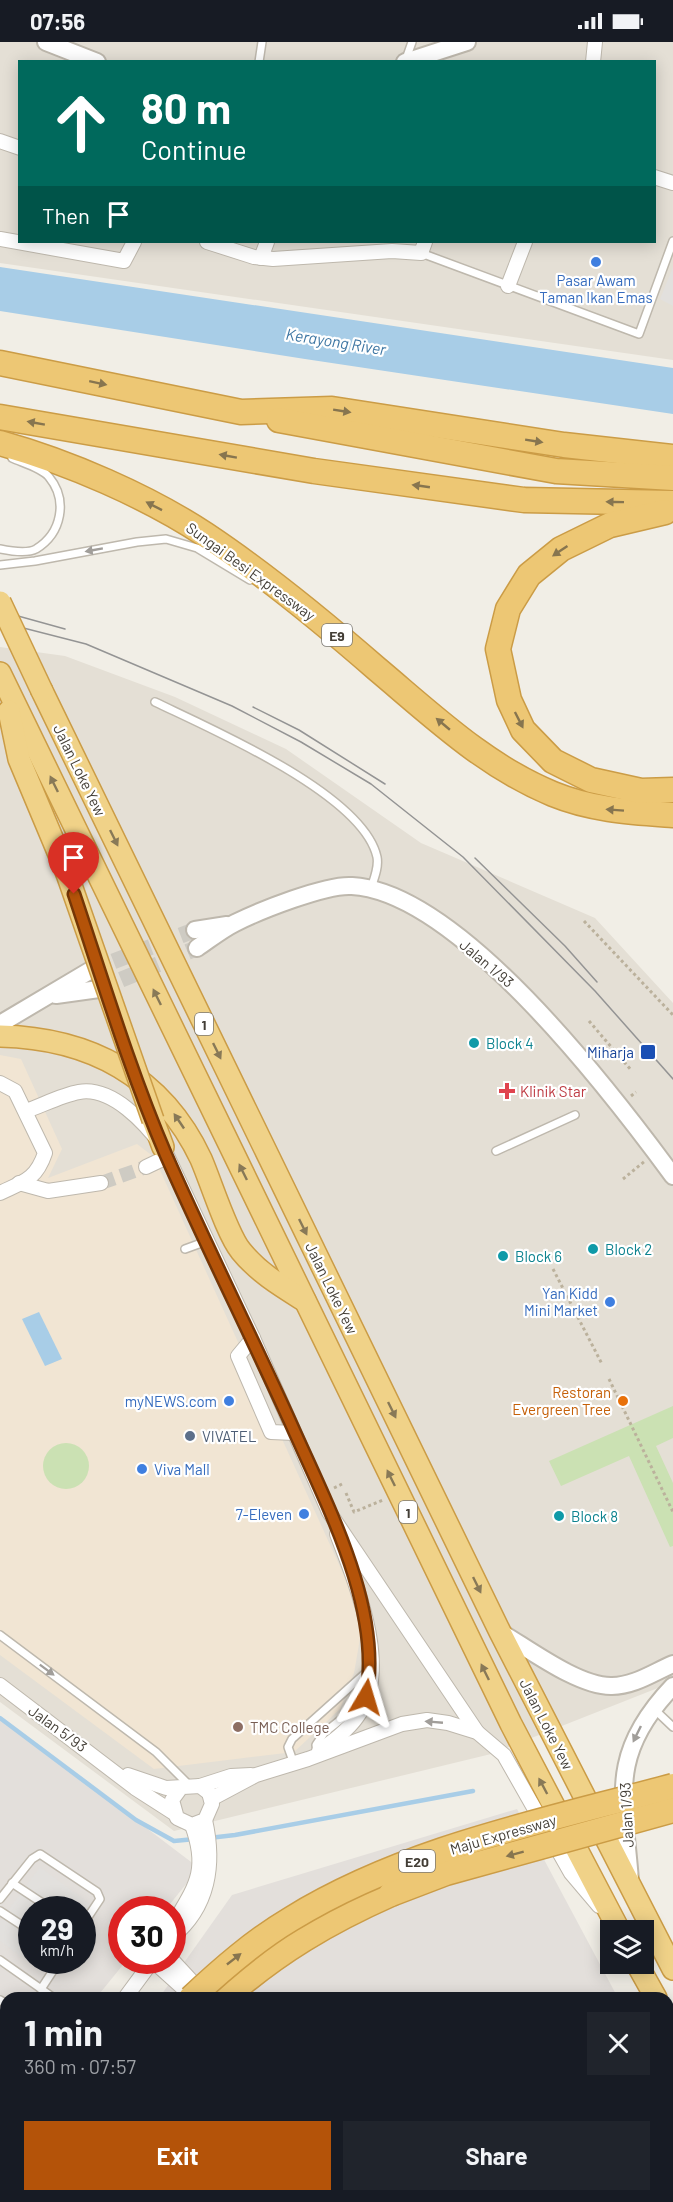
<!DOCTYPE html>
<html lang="en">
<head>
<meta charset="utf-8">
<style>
	body { margin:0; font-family:Barlow,sans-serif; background:#20242c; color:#f1f3f6; height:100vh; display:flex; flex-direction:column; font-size:22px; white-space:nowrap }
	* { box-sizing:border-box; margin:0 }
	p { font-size:20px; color:#9ea1a6 }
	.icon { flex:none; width:33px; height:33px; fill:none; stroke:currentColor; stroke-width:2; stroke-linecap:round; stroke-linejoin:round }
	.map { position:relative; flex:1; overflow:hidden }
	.panel { position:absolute; left:0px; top:1950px; width:674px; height:210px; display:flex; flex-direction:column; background:#171b24; border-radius:18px 18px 0 0; box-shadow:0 3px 15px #0003 }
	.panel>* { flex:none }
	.guide { position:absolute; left:18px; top:18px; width:638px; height:183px; border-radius:0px; box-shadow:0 3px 15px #0003; background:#00695c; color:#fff; overflow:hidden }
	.buttons { position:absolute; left:600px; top:1878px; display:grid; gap:12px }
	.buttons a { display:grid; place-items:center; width:54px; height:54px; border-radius:0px; background:#171b24; box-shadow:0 3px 15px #0003; font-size:30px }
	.speed { position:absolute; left:18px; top:1854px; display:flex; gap:12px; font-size:30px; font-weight:700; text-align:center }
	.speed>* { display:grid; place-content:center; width:78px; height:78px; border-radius:50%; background:#171b24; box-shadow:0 3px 15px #0003; line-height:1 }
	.speed small { font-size:15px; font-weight:400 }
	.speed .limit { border:9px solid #d22; background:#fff; color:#111 }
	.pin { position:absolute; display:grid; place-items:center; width:51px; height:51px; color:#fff; margin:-62px -26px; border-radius:50% 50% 50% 0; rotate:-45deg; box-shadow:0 0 6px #0007 }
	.pin .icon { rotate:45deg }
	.me { position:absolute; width:66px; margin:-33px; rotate:7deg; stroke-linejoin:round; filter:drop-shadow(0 0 4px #0008) }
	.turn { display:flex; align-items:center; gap:21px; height:126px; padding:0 24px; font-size:27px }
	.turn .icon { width:78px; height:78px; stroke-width:2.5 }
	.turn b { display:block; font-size:42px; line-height:51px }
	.then { display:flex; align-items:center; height:57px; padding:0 24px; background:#0003; gap:12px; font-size:22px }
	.round { display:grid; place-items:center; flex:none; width:63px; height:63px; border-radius:0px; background:#20242c }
	.headline { display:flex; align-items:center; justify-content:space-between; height:102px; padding:0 24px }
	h1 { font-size:36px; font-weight:700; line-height:45px }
	.primary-button { display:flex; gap:12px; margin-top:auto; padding:12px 24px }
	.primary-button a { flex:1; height:69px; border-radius:0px; background:#b45309; color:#fff; font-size:24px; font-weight:700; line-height:69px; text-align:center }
	.primary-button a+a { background:#20242c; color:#f1f3f6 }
	.status { display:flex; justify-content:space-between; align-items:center; height:42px; padding:0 30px; background:#171b24; direction:ltr }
	.status svg { height:16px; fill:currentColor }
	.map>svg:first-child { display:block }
	.residential { fill:#e4dfd5; fill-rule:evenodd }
	.commercial { fill:#f1e5d3 }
	.industrial { fill:#e3dfdb; fill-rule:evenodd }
	.green { fill:#cbe1b3 }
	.parking { fill:#e2e0dd }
	.water { fill:#a8cde7 }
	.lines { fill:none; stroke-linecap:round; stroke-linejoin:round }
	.stream { stroke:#a8cde7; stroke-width:4.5 }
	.minor-tunnel { stroke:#cecbc3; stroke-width:14; stroke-dasharray:14 7; stroke-linecap:butt }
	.tertiary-tunnel { stroke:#cecbc3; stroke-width:16; stroke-dasharray:16 8; stroke-linecap:butt }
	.motorway-tunnel { stroke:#cecbc3; stroke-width:24; stroke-dasharray:24 12; stroke-linecap:butt }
	.service-casing { stroke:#beb8ad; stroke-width:10 }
	.minor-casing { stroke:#beb8ad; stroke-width:16 }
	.tertiary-casing { stroke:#beb8ad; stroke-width:20 }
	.trunk-casing { stroke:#cb9c46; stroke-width:24 }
	.motorway-casing { stroke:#cb9c46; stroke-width:27 }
	.path { stroke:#bbb19c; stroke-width:3; stroke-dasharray:3 3; stroke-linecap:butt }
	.service { stroke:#fff; stroke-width:7 }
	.minor { stroke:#fff; stroke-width:14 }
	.tertiary { stroke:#fff; stroke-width:16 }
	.trunk { stroke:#f0d288; stroke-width:21 }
	.motorway { stroke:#edc774; stroke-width:24 }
	.tram { stroke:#949494; stroke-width:1.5 }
	.trunk-bridge-casing { stroke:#cb9c46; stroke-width:24; stroke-linecap:butt }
	.motorway-bridge-casing { stroke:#cb9c46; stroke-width:27; stroke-linecap:butt }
	.trunk-bridge { stroke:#f0d288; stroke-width:21 }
	.motorway-bridge { stroke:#edc774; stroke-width:24 }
	.oneway { fill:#87754f }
	.oneway2 { fill:#a19e9a }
	.oneway3 { fill:#887957 }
	.route-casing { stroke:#753606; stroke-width:15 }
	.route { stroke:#b45309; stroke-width:10 }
	.shop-dot { fill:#3f7fe0; stroke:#fff; stroke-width:2 }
	.culture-dot { fill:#0f9aa8; stroke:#fff; stroke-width:2 }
	.transit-dot { fill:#1a4fb4; stroke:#fff; stroke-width:2 }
	.health-dot { fill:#e0444e; stroke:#fff; stroke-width:2 }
	.food-dot { fill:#e8710a; stroke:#fff; stroke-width:2 }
	.service-dot { fill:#5c6f8a; stroke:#fff; stroke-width:2 }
	.education-dot { fill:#8d6e63; stroke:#fff; stroke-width:2 }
	.labels { text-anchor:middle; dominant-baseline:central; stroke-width:4.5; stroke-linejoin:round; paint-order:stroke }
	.shield { fill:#fff; stroke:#7b7872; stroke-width:1.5 }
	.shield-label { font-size:14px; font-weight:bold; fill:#433e36 }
	.shop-label { font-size:15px; fill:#366cbe; stroke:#fff; text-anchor:end }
	.street-label { font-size:15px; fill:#433e36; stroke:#fff }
	.culture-label { font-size:15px; fill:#0d838f; stroke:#fff; text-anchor:start }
	.transit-label { font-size:15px; fill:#164399; stroke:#fff; text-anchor:end }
	.health-label { font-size:15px; fill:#be3a42; stroke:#fff; text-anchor:start }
	.food-label { font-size:15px; fill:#c56008; stroke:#fff; text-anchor:end }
	.service-label { font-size:15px; fill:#4e5e75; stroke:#fff; text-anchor:start }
	.education-label { font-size:15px; fill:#785e54; stroke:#fff; text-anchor:start }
	.water-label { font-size:16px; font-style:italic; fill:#3c75a2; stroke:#fff }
</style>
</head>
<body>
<div class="status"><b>07:56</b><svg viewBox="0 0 49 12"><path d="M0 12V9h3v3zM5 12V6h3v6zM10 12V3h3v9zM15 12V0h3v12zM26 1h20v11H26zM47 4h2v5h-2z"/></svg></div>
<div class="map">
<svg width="673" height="2160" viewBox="0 0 673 2160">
	<rect width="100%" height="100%" fill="#f1eee6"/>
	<g class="residential">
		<path d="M0,0h673v318l-673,-97zM20,20h634v180h-634z"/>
		<polygon points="0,605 65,614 175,655 286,707 421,801 595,876 673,961 673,1640 491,1712 174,1789 0,1660"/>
	</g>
	<polygon class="commercial" points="0,1013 21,1017 62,1107 48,1136 137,1102 154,1115 356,1560 361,1591 354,1631 340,1667 294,1710 154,1727 0,1613"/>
	<g class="industrial">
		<path d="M0,1675l199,151 -33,41 -44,1v50l4,1 -30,37h-90v114l-6,8zM32,1868h50v50h-50z"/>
		<polygon points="517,1767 618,1956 159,1956 232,1853"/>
		<polygon points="668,2049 673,2059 673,2160 78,2160 74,2154 668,2154"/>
	</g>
	<g class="green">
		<polygon points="673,1364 673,1396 656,1404 673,1441 673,1504 670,1505 629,1414 561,1444 549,1419"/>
		<circle cx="66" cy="1424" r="23"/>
	</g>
	<g class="parking">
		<polygon points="673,225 673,264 660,257"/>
		<polygon points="40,1825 91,1863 83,1873 82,1868 32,1868 32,1918 49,1919 41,1929 0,1899 0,1879"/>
	</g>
	<g class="water">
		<polygon points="0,225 673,326 673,372 305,317 0,269"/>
		<polygon points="39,1270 62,1317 45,1324 22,1277"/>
	</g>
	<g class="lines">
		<g class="stream">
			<polyline points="0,1676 136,1778 174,1799 195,1797"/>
			<polyline points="209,1796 235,1793 473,1749"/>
		</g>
		<polyline class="minor-tunnel" points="101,1141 146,1125"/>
		<g class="tertiary-tunnel">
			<polyline points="91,928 195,888"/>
			<polyline points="99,947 197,906"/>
		</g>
		<g class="motorway-tunnel">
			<polyline points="668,2124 673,2122"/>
			<polyline points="606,2160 615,2154"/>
		</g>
		<g class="service-casing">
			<g id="service">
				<polyline points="406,17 412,0"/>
				<polyline points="259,20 262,0"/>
				<polyline points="421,211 639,292 673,199"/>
				<path d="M0,507c10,2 27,5 36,0 26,-16 32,-49 13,-72 -7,-9 -26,-14 -37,-19"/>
				<polyline points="0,523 35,519 137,500 166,497 197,506 250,538"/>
				<path d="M155,660c56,27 208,92 222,155 2,10 -3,22 -6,31"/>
				<polyline points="496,1109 575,1073"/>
				<polyline points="185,1207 207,1199"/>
				<polyline points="0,1593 156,1710 189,1743"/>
				<polyline points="653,1666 673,1685"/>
				<polyline points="317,1710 316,1703 324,1691 359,1663"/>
				<polyline points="294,1722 288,1705 292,1697 370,1627"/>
				<polyline points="12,1841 53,1868"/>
				<polyline points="0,1857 32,1817 40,1812 97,1850 100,1857 82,1884"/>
				<polyline points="0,1869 32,1890"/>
				<polyline points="0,1918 54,1956"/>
				<polyline points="41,1947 60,1918"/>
				<polyline points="0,1958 6,1962"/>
				<polyline points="0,2030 6,2034"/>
				<polyline points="276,2154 280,2160"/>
				<polyline points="185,2160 191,2154"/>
			</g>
		</g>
		<g class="minor-casing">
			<g id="minor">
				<polyline points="593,20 595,0"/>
				<polyline points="0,99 20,106"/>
				<polyline points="654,135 673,141"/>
				<polyline points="0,197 124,219 134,200"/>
				<polyline points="207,200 254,215 273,217 392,209 421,211 425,200"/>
				<polyline points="261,216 267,200"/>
				<polyline points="508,244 525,200"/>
				<path d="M0,1041l15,8 30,62c-9,27 -22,29 -45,40"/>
				<path d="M26,1069c17,-6 36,-16 53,-19 33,-6 67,32 84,55l90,191 76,174 148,220"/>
				<polyline points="146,1125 167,1115"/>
				<polyline points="19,1141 48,1149 101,1141"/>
				<polyline points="253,1296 238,1314 271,1390 294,1391"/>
				<polyline points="0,1643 135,1746 174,1771"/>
				<path d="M319,1709c14,-10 28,-20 38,-34 36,-46 -2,-136 -20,-183"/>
				<polyline points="128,1733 166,1746 200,1744 209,1751 212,1762 205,1778 192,1783 177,1776 172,1758 180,1747"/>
				<polyline points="200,1744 231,1734 251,1733"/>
				<polyline points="211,1757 256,1733 308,1717 402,1682 427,1678 448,1681 477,1690 504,1713 571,1831 599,1864"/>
				<path d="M172,1884c23,-39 37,-55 20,-101"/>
				<path d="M172,1895c37,-30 43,-73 33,-117"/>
				<polyline points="172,1918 197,1945 200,1954"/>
				<polyline points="153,1919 194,1956"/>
				<polyline points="125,1956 153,1918"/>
				<polyline points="0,2127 6,2119"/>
				<polyline points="668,2148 673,2159"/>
				<polyline points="347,2154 351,2160"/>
				<polyline points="532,2160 542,2154"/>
			</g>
		</g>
		<g class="tertiary-casing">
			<g id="tertiary">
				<polyline points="46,0 97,20"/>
				<polyline points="405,20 467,0"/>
				<polyline points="195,888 227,883"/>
				<path d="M197,906c12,-8 24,-18 38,-25 24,-12 91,-39 117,-37 107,6 260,207 321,290"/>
				<polyline points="56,953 99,947"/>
				<polyline points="0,982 91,928"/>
				<path d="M500,1590c29,17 79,55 112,54 22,0 42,-14 61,-22"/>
				<path d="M630,1838c-7,-85 -21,-127 43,-194"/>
			</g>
		</g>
		<g class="trunk-casing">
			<g id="trunk">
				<polyline points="0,631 511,1682 619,1888"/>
				<polyline points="42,649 500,1590 673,1927"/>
				<polyline points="9,669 19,717 66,829"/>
				<path d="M0,994c90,2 162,40 201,123 10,23 26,75 40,92 18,22 40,35 64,50"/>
				<polyline points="153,1078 163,1105"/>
				<polyline points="637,1922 656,1956"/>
				<polyline points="668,1978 673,1988"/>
			</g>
		</g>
		<g class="motorway-casing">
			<g id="motorway">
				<polyline points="0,321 241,370 332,367 564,403 673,415"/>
				<polyline points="0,375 314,429 524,458 673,461"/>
				<polyline points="279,378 556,429 673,436"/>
				<path d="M0,401c68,19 147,53 206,92 60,40 117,87 171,134 56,47 108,97 176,125 39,16 79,18 120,21"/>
				<polyline points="665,470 610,483 561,507 529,533 508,567 498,607 509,658 523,688 553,719 591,738 641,749 673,748"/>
				<path d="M225,1956c52,-46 103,-76 166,-104"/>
				<polyline points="29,2160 33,2154"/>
				<polyline points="59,2160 63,2154"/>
			</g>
		</g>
		<g class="path">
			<polyline points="584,879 673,973"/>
			<polyline points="589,979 631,1028"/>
			<polyline points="631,1054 636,1050"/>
			<polyline points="623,1137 645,1119"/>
			<polyline points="553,1227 602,1322"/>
			<polyline points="609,1337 673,1470"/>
			<polyline points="334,1446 342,1442"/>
			<polyline points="346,1451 354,1470 383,1458"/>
		</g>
		<use href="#service" class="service"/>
		<use href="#minor" class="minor"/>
		<use href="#tertiary" class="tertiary"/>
		<use href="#trunk" class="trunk"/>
		<use href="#motorway" class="motorway"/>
		<g class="tram">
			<polyline points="0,569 65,587"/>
			<polyline points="0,580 86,602 232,664 301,700 371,742 463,815 595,949 673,1037"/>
			<polyline points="253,665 299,688 385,742"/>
			<polyline points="475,816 565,904 597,940"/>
		</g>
		<g class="trunk-bridge-casing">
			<g id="trunk-bridge">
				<polyline points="0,560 42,649"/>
				<polyline points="66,829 153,1078"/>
			</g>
		</g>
		<g class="motorway-bridge-casing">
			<g id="motorway-bridge">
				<polyline points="391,1852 446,1831 673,1768"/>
				<path d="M191,1956c31,-29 63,-57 100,-79 115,-71 254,-98 382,-133"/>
			</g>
		</g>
		<use href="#trunk-bridge" class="trunk-bridge"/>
		<use href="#motorway-bridge" class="motorway-bridge"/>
	</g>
	<defs><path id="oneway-solid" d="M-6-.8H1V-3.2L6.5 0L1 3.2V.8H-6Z" transform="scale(1.5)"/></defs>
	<g class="oneway">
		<use href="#oneway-solid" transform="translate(98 341) rotate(12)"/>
		<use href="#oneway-solid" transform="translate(342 369) rotate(9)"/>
		<use href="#oneway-solid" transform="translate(36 381) rotate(-170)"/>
		<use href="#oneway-solid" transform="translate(534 399) rotate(9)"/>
		<use href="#oneway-solid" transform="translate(228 414) rotate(-170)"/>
		<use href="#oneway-solid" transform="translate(421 444) rotate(-172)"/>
		<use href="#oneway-solid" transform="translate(615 460) rotate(-179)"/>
		<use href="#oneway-solid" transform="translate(154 464) rotate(-153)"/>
		<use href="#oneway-solid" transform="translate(560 509) rotate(146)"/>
		<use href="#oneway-solid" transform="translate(519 678) rotate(63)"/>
		<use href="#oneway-solid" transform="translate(443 682) rotate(-140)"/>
		<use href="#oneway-solid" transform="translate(615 768) rotate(-176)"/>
		<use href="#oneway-solid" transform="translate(515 1812) rotate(165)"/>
		<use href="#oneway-solid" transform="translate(234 1917) rotate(-38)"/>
	</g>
	<g class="oneway2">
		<use href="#oneway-solid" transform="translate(94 508) rotate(170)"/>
		<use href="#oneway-solid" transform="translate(47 1628) rotate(37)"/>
		<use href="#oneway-solid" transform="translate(434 1680) rotate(-175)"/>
		<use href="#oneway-solid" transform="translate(637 1692) rotate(116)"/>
	</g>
	<g class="oneway3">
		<use href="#oneway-solid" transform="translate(54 742) rotate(-116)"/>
		<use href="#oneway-solid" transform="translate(114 796) rotate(64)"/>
		<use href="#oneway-solid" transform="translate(157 955) rotate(-116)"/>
		<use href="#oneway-solid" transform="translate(217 1009) rotate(64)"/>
		<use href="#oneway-solid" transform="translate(179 1079) rotate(-124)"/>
		<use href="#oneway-solid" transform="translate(243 1130) rotate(-116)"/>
		<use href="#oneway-solid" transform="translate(303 1185) rotate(64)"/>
		<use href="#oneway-solid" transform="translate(392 1368) rotate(64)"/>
		<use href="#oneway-solid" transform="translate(391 1436) rotate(-116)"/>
		<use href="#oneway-solid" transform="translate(477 1543) rotate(64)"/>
		<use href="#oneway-solid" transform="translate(485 1630) rotate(-116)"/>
		<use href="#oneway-solid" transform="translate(543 1744) rotate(-118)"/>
	</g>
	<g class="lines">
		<g class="route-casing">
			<path id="route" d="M74,852c29,87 56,177 92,261 40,91 85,180 126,271 35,79 91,184 74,271"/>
		</g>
		<use href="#route" class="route"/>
	</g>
	<g class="shop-dot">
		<circle cx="596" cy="220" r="6"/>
		<circle cx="610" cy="1260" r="6"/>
		<circle cx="229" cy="1359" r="6"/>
		<circle cx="142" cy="1427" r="6"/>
		<circle cx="304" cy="1472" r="6"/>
	</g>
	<g class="culture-dot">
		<circle cx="474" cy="1001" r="6"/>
		<circle cx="593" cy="1207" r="6"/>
		<circle cx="503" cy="1214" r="6"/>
		<circle cx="559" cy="1474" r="6"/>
	</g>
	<rect class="transit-dot" x="640" y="1002" width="16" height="16" rx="3"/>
	<path class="health-dot" d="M504 1040h6v6h6v6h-6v6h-6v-6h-6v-6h6z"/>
	<circle class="food-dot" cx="623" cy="1359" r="6"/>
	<circle class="service-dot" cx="190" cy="1394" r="6"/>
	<circle class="education-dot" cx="238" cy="1685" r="6"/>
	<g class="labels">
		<g class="shield">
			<rect x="322" y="582" width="30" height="22" rx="4.5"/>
			<rect x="195" y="971" width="18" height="22" rx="4.5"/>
			<rect x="399" y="1459" width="18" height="22" rx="4.5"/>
			<rect x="399" y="1808" width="36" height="22" rx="4.5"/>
		</g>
		<g class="shield-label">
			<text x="337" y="593">E9</text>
			<text x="204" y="982">1</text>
			<text x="408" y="1470">1</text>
			<text x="417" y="1819">E20</text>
		</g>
		<g class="shop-label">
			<text x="596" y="238" text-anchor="middle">Pasar Awam<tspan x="596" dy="17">Taman Ikan Emas</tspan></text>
			<text x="598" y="1251">Yan Kidd<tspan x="598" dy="17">Mini Market</tspan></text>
			<text x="217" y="1359">myNEWS.com</text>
			<text x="154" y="1427" text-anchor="start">Viva Mall</text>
			<text x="292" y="1472">7-Eleven</text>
		</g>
		<g class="street-label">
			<text transform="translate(251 529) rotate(36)">Sungai Besi Expressway</text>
			<text transform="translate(80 728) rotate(64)">Jalan Loke Yew</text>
			<text transform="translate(487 921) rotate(40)">Jalan 1/93</text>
			<text transform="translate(332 1246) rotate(64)">Jalan Loke Yew</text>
			<text transform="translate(547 1682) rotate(63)">Jalan Loke Yew</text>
			<text transform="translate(58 1686) rotate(36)">Jalan 5/93</text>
			<text transform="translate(626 1773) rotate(-93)">Jalan 1/93</text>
			<text transform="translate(503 1792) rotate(-16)">Maju Expressway</text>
		</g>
		<g class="culture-label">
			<text x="486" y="1001">Block 4</text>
			<text x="605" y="1207">Block 2</text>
			<text x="515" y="1214">Block 6</text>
			<text x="571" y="1474">Block 8</text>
		</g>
		<g class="transit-label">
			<text x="634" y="1010">Miharja</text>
		</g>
		<g class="health-label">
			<text x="520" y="1049">Klinik Star</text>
		</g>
		<g class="food-label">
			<text x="611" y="1350">Restoran<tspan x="611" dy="17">Evergreen Tree</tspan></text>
		</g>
		<g class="service-label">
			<text x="202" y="1394">VIVATEL</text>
		</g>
		<g class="education-label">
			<text x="250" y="1685">TMC College</text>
		</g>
		<g class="water-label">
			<text transform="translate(336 299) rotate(9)">Kerayong River</text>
		</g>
	</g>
</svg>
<div class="buttons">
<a><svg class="icon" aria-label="layers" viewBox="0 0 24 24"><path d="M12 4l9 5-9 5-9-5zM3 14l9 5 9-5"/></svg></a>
</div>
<div class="speed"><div>29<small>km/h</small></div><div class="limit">30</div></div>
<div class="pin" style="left:74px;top:852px;background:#d93025"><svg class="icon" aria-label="arrive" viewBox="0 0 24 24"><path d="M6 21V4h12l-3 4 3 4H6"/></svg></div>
<svg class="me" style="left:366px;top:1655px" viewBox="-20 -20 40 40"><path d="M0-17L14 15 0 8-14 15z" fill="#b45309" stroke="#fff" stroke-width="4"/></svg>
<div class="guide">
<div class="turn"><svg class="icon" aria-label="ahead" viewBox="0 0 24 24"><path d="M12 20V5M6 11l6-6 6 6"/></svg><div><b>80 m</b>Continue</div></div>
<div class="then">Then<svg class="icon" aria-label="arrive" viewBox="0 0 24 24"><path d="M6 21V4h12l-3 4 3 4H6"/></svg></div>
</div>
<section class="panel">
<div class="headline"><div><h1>1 min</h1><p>360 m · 07:57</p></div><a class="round"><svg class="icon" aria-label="close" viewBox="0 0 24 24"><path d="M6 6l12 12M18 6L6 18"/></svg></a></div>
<div class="primary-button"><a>Exit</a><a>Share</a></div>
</section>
</div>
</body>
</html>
